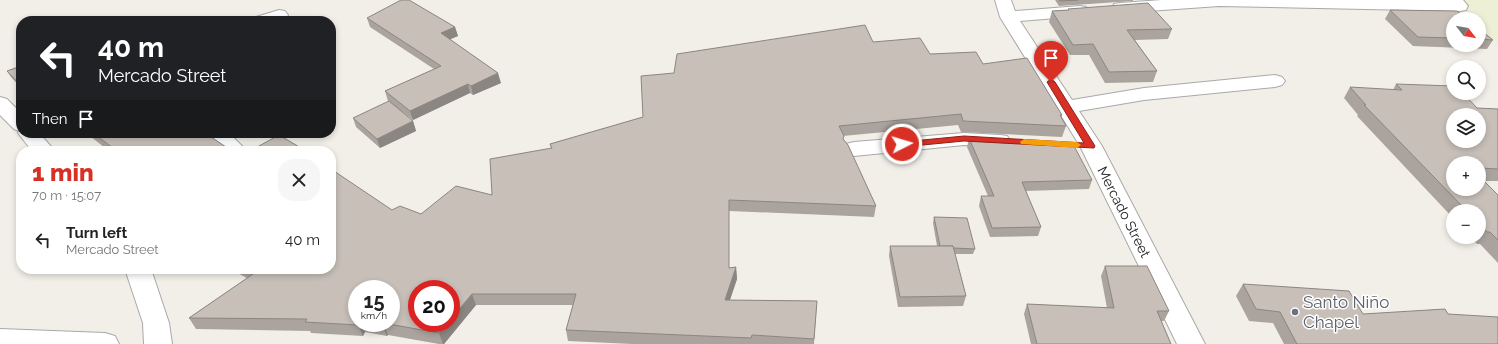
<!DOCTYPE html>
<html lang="en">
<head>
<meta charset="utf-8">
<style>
	body { margin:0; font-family:Raleway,sans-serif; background:#f6f6f6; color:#222; height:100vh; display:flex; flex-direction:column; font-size:15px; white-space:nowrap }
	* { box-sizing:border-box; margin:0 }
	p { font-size:13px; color:#767676 }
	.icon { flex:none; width:22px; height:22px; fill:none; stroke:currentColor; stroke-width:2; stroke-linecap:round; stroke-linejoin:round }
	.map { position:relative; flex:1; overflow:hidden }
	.drawer { position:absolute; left:16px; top:146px; width:320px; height:128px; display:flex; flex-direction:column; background:#fff; border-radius:16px; box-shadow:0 2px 6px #0003 }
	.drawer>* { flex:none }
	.top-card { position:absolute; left:16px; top:16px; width:320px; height:122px; border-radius:16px; box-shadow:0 2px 6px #0003; background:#202124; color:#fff; overflow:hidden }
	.needle { width:26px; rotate:121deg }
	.buttons { position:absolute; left:1446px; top:12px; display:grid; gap:8px }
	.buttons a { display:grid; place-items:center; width:40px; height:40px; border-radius:50%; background:#fff; box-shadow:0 2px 6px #0003; font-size:20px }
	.speed { position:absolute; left:348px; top:280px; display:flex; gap:8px; font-size:20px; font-weight:700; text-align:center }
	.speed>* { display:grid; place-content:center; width:52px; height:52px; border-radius:50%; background:#fff; box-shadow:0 2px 6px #0003; line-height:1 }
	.speed small { font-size:10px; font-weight:400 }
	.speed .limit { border:6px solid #d22; background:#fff; color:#111 }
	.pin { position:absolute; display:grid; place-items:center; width:34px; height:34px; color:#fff; margin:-41px -17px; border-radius:50% 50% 50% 0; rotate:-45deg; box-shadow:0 0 4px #0007 }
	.pin .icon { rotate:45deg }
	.me { position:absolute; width:44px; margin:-22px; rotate:85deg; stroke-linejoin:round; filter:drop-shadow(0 0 3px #0008) }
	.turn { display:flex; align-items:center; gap:14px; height:84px; padding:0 16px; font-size:18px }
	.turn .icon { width:52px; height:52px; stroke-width:2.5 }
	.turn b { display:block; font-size:28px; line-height:34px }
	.then { display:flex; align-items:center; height:38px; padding:0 16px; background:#0003; gap:8px; font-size:15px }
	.round { display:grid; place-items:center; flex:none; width:42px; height:42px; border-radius:16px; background:#f6f6f6 }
	.head { display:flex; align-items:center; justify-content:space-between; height:68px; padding:0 16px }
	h1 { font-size:24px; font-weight:800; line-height:30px; color:#d93025 }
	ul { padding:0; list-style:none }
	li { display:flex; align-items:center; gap:12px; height:52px; padding:0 16px }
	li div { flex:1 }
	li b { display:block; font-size:15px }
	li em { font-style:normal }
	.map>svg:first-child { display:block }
	.farmland { fill:#eef0d5 }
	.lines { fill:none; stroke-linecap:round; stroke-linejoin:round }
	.minor-casing { stroke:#a9a9a9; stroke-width:2 }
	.minor { fill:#fff; fill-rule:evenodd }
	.wall { fill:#aba49e; fill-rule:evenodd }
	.shaded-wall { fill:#8b8681 }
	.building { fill:#c7bfb8; stroke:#8b8681; fill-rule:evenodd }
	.route { fill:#d93025; stroke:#8d1f18 }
	.slow { fill:#f59e0b }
	.worship-dot { fill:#6b7280; stroke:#fff; stroke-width:1.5 }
	.labels { text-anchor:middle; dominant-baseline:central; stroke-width:3; stroke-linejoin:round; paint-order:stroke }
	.street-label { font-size:14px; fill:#222; stroke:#fff }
	.near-worship-label { font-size:17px; fill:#5b616d; stroke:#fff; text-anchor:start }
</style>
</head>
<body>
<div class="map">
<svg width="1498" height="344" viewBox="0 0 1498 344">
	<rect width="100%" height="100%" fill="#f2efe9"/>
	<polygon class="farmland" points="1445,0 1498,0 1498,43 1479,28 1479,19 1468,19"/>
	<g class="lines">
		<g class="minor-casing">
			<g id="minor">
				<polygon points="995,0 1011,0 1015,11 1080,6 1086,7 1088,11 1086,15 1080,16 1020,21 1072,100 1144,88 1275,75 1282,77 1285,81 1282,85 1275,87 1144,100 1079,111 1102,146 1205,344 1177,344 1080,146 1000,17"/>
				<polygon points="1162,0 1463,0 1468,6 1466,10 1460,11 1219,6 1120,13 1114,12 1112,8 1114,4 1120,3"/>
				<path d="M279,10l6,1 3,4c-7,10 -24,6 -35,6l3,-4z"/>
				<polygon points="0,97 7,99 21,113 21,133 39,133 55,151 32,151 18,133 19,131 14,129 0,115"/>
				<polygon points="207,133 229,133 244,148 242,151 224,151"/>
				<polygon points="964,133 1000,135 1007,136 1011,141 1007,146 1000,147 964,145 854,156 846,154 843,149 846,144 854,142"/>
				<polygon points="125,269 151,269 169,323 172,344 144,344 143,323"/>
				<polygon points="0,329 105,333 115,336 119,344 0,344"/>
			</g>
		</g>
		<use href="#minor" class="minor"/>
	</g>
	<g class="wall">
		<polygon points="1055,0 1133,0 1133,1 1059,6"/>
		<polygon points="1068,9 1172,29 1168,39 1135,40 1157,71 1153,82 1105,83 1089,55 1070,55 1049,22 1052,11 1068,10"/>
		<polygon points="1390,10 1453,19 1453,45 1479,45 1479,29 1493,40 1487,49 1413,46 1385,19"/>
		<polygon points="367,18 455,27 458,36 450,39 501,83 473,95 470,93 413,120 388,101 385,91 434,69 370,27"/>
		<path d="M873,42l57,12 53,10 79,51 -1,3 5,8 -4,11 -101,-5 -3,-7 -115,11v4l33,66 -2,11 -145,-6v57l7,-1 1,12 -7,21 87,1 -3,43h-182l-64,-3 -2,-11 7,-25h-97l-32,39h-5l-51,-9 -1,1 -22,-4 -2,4 -52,-3 -1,-2 -114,-2 -7,-11 58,-40 -17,-9h101l61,-59 29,4 71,-19 59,-47 -1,-4 93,-27 31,-44zM391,289v34h-34z"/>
		<polygon points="21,66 21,88 11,77 7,71"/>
		<path d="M1396,84l81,24 21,1v72h-14l14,14v68l-18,-19h-3l-6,-7h8v-26h-26v7l-96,-102 1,-1 -14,-17 6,-11 43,3zM1453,163h26v26z"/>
		<polygon points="353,118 413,121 416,131 380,148 356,127"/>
		<polygon points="86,133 205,133 232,151 109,151"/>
		<polygon points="969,138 1092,180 1089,189 1025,191 1041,227 1038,236 990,237 979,206 981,196 988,196 967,147"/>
		<polygon points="934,217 975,249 973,254 955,254 966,296 963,306 898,307 889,256 890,246 937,246 933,223"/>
		<polygon points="1105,266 1169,311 1164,321 1161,321 1171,344 1031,344 1024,314 1027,304 1107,308 1101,276"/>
		<polygon points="1243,284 1363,314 1448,314 1498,344 1284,344 1273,323 1249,321 1236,296"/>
	</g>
	<g class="shaded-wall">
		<polygon points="455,27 458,36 444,42 441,33"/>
		<polygon points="498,73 501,83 473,95 471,86"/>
		<polygon points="468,84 470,93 413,120 410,111"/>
		<polygon points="413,121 416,131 380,148 377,139"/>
		<polygon points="736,267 737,279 726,311 725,300"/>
		<polygon points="472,294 476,305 444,344 443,344 439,333 448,323 451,323 451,319"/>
		<polygon points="359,323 361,323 365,332 363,336 358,325"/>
		<polygon points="383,323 388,335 387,336 382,325"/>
	</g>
	<g class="building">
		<polygon points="401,0 409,0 455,27 441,33 498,73 471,86 468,84 410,111 385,91 441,66 367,18"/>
		<polygon points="1059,0 1078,0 1060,1"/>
		<polygon points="1148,3 1172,29 1127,30 1157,71 1109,72 1093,44 1073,45 1052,11 1069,10 1068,9"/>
		<polygon points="1390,10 1457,11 1467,19 1453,19 1453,38 1418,37"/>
		<polygon points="865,25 873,42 920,38 930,54 976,52 983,64 1027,58 1062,115 1060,115 1066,126 963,121 961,114 839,126 844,136 843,139 848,145 876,206 729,200 729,268 736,267 725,300 817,301 814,339 752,335 751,338 566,330 576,294 472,294 451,319 451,289 417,289 417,323 448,323 439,333 383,323 382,325 371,323 391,323 391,289 357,289 357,323 359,323 358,325 305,322 307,319 189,318 253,274 244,269 331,269 331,169 392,210 400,206 421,214 456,186 492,195 490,159 552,148 550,144 643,117 641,76 674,73 677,54"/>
		<polygon points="1479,29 1493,40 1479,39"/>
		<polygon points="21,66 21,86 7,71"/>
		<path d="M1396,84l57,2v7h10l14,15 21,1v60l-19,-1v-5h-26v26h26v-13l19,19v45l-8,-8h-3l-8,-9v-12h-12l-103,-106h2l-16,-18 52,3zM1453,115h26v26h-26z"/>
		<polygon points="389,101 413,121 377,139 353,118"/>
		<polygon points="93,133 205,133 232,151 117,151"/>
		<polygon points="279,135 306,151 250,151"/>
		<polygon points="969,138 1073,144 1092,180 1022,182 1041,227 992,228 981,196 994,196"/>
		<polygon points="934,217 967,218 975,249 953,248 953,246 940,246"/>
		<polygon points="890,246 953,246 966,296 900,297"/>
		<polygon points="1105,266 1147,266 1169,311 1157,311 1171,344 1037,344 1027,304 1114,308"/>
		<polygon points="1243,284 1349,291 1363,314 1445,309 1448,314 1498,317 1498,344 1297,344 1280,312 1256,309"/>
	</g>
	<polygon class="route" points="1051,79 1055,82 1095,146 1094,148 964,141 902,147 897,144 902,142 964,136 1084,143 1047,82"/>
	<polygon class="slow" points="1024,139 1077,142 1081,145 1077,148 1021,144 1020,142"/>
	<circle class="worship-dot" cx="1295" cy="312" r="4"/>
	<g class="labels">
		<g class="street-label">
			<text transform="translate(1124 212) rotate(63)">Mercado Street</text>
		</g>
		<g class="near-worship-label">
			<text x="1303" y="302">Santo Niño<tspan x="1303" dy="20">Chapel</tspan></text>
		</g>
	</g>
</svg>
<div class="buttons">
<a><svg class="needle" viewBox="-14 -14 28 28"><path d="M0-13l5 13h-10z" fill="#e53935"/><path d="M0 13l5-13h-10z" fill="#767676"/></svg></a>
<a><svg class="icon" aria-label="search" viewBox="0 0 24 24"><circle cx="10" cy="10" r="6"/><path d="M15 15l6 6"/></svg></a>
<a><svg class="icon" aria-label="layers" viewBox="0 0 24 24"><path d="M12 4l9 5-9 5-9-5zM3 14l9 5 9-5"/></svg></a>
<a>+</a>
<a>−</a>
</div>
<div class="speed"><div>15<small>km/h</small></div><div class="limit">20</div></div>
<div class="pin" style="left:1051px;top:82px;background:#d93025"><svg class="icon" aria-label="arrive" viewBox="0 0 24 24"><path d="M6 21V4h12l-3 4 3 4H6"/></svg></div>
<svg class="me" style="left:902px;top:144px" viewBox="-20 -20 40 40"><circle r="17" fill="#d93025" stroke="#fff" stroke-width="3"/><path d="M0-11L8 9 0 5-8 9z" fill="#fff"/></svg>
<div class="top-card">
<div class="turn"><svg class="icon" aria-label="left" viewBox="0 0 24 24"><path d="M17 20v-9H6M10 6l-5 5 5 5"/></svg><div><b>40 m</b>Mercado Street</div></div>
<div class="then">Then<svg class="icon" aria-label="arrive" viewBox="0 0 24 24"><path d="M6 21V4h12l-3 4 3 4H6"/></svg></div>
</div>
<section class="drawer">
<div class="head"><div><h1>1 min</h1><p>70 m · 15:07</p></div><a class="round"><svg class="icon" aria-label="close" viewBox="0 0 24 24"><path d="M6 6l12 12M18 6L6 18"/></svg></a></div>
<ul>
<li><svg class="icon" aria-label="left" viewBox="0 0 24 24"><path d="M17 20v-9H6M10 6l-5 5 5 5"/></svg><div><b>Turn left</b><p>Mercado Street</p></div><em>40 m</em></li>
</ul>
</section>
</div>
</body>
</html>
